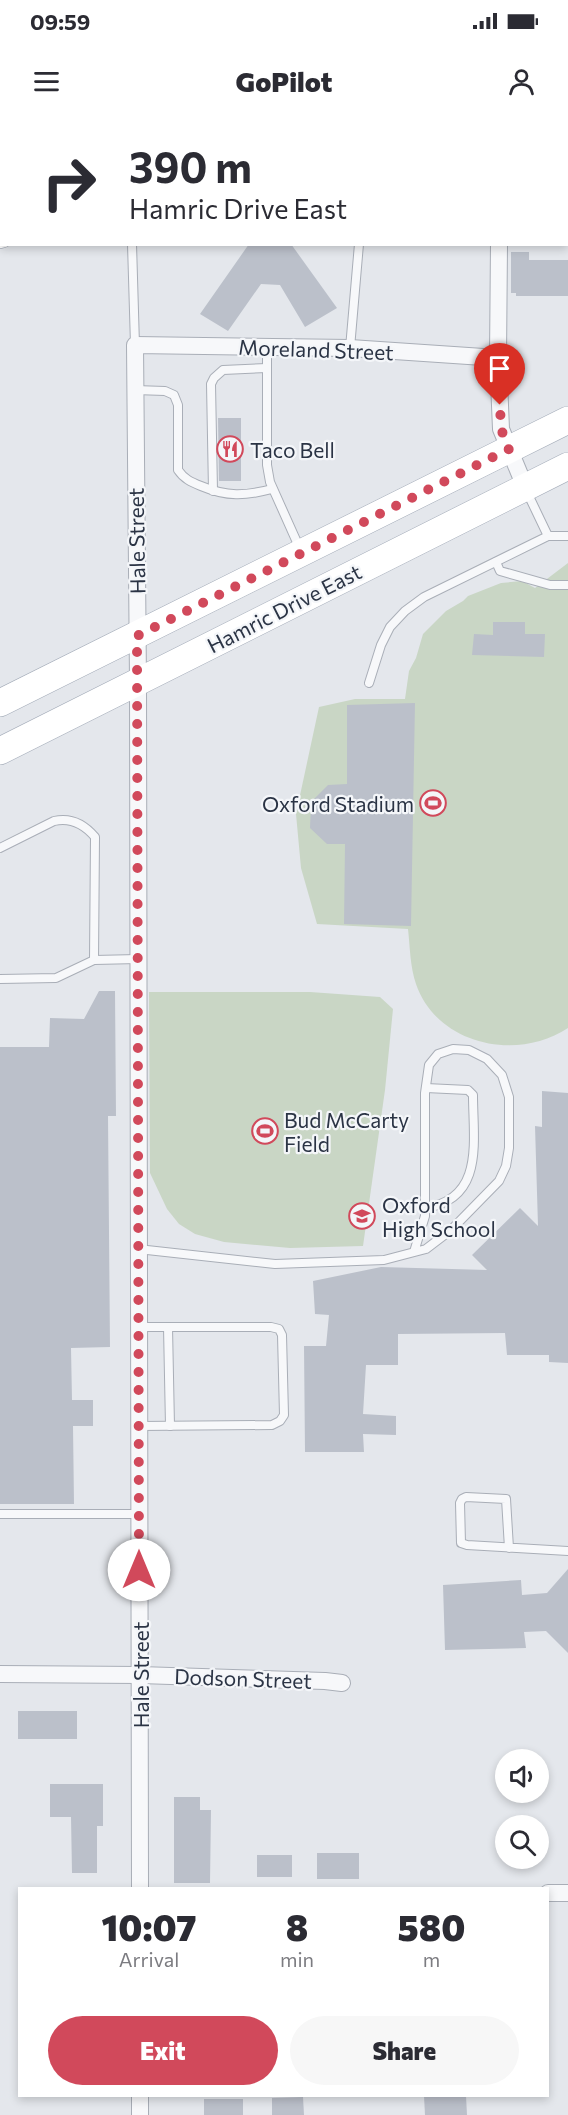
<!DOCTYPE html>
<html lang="en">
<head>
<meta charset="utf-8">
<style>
	body { margin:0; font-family:Commissioner,sans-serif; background:#f7f7f7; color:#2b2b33; height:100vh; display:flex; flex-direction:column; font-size:22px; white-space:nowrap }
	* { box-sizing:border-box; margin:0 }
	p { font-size:20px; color:#7c7c81 }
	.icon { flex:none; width:33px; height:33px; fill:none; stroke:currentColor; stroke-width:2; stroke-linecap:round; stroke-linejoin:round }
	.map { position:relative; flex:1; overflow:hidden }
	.drawer { position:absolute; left:18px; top:1767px; width:531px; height:210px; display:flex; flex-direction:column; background:#fff; border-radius:0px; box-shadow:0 3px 9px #0003 }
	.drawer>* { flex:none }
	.guide { position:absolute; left:0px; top:0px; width:568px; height:126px; box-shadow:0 3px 9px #0003; background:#fff; color:#2b2b33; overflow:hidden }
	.fabs { position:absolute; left:495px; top:1629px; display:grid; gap:12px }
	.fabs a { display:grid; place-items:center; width:54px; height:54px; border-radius:50%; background:#fff; box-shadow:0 3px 9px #0003; font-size:30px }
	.pin { position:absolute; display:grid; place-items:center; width:51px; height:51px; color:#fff; margin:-62px -26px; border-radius:50% 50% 50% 0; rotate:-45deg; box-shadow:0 0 6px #0007 }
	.pin .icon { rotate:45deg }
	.me { position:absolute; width:66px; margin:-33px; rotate:0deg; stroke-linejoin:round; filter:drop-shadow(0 0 4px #0008) }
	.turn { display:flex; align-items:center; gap:21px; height:126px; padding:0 30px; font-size:27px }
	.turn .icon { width:78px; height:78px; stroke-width:2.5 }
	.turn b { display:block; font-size:42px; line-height:51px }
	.eta { display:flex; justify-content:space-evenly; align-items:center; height:102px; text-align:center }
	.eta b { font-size:36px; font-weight:800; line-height:42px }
	.action { display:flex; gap:12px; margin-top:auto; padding:12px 30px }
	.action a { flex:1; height:69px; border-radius:36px; background:#d1495b; color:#fff; font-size:24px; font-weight:800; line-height:69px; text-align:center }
	.action a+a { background:#f7f7f7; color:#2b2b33 }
	.status { display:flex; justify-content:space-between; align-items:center; height:42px; padding:0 30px; background:#fff; direction:ltr }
	.status svg { height:16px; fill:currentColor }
	header { display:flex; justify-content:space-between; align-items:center; height:78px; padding:0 30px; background:#fff; font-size:27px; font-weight:800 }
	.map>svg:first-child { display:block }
	.green { fill:#c9d6c5 }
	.building { fill:#bbc0ca }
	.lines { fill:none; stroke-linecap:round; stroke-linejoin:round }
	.lane-casing { stroke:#a9aeb7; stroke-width:10 }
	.street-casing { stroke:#a9aeb7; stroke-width:18 }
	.primary-casing { stroke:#a3abb8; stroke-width:28 }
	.highway-casing { stroke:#8b94a3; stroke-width:33 }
	.lane { stroke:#f7f8fa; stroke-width:8 }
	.street { stroke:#f7f8fa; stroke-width:16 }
	.primary { stroke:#fff; stroke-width:27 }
	.highway { stroke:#fff; stroke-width:32 }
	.route { stroke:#d1495b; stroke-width:10; stroke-dasharray:0 18 }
	.labels { text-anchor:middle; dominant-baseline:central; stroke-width:4.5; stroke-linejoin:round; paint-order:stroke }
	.street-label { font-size:21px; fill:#2b3445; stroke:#f4f6f9 }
	.poi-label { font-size:21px; fill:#2b3445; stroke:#f4f6f9; text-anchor:start }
</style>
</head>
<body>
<div class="status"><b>09:59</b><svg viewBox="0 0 49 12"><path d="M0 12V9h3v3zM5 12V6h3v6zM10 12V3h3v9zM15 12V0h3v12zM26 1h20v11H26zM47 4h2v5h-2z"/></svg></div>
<header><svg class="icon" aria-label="menu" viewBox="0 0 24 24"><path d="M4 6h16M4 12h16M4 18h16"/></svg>GoPilot<svg class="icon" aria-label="person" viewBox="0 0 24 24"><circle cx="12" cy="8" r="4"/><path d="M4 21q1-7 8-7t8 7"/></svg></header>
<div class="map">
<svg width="568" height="1995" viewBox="0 0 568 1995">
	<rect width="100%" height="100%" fill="#e4e7ec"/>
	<g class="green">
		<path d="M568,443v465c-51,34 -131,17 -152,-44 -6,-17 -6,-37 -8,-55l-91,-5 -16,-56 -5,-54 23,-107 36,-8h50l4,-28 7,-13 7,-24 23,-23 17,-10 5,-5 33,-13 21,-2 13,7z"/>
		<polygon points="149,872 310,872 380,877 393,889 385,970 363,1126 290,1128 224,1122 195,1114 179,1104 167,1089 150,1053"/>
	</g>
	<g class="building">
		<polygon points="249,124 291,124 337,188 305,207 280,165 261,164 228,211 200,194"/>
		<polygon points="511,132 529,132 529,140 568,140 568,176 516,176 516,173 511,173"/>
		<polygon points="218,298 241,298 241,361 219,361"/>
		<polygon points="493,502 525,502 525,514 545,514 544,537 472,535 474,514 493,515"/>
		<polygon points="415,583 411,806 344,804 345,724 327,724 310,708 311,682 328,665 347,664 347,585"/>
		<polygon points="99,871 115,871 116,996 108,996 110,1227 71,1228 72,1280 93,1280 93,1306 73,1306 74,1384 0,1384 0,927 49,927 50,898 84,899"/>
		<polygon points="542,971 568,973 568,1243 549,1242 549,1235 507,1235 505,1213 398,1214 398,1245 366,1245 363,1294 396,1296 396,1315 363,1314 364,1332 305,1332 304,1226 326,1226 329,1195 315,1194 313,1161 381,1147 487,1150 472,1135 520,1088 538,1106 535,1006 542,1007"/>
		<polygon points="568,1449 568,1533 546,1511 524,1512 526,1528 445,1530 443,1465 521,1460 522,1475 547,1473"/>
		<rect x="18" y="1591" width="59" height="28"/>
		<polygon points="50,1664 103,1664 103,1706 97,1706 97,1753 72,1753 71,1697 50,1697"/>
		<polygon points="174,1677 200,1677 200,1690 211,1690 210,1763 174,1763"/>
		<rect x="317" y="1733" width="42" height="26"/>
		<rect x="257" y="1735" width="35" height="22"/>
		<polygon points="424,1976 466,1976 467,1995 425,1995"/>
		<polygon points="303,1977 304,1995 272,1995 272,1978"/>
		<rect x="204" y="1979" width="39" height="16"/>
	</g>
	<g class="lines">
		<g class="lane-casing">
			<g id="lane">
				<polyline points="159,2 159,0"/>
				<polyline points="132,124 135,225"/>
				<polyline points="267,227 267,345 270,362 300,429"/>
				<polyline points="350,228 359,124"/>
				<path d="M135,270l30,1 9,4 4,10v65c6,9 13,12 23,16 26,11 44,10 71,3"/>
				<polyline points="526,370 548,416"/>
				<polyline points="213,371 211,264 214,258 223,250 267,248"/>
				<polyline points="496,442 500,451 550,465 568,465"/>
				<polyline points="369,563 381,525 390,507 405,491 424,477 548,416 568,416"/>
				<path d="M0,728l54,-27c17,-4 30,3 41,16l-1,123 -38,18 -56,1"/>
				<polyline points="94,840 138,839"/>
				<path d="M425,1088c60,-9 48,-67 48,-113l-5,-5 -42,-2"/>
				<polyline points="138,1129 275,1144 384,1140 426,1129 451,1110 499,1061 506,1046 509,1028 509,977 502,955 487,939 469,930 453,929 438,934 429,945 425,973 425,1096 414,1132"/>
				<polyline points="139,1207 271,1207 279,1209 282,1215 284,1295 280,1301 272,1305 139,1306"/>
				<polyline points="168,1207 170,1306"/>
				<polyline points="0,1394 139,1394"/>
				<polyline points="509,1428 506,1379 466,1377 462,1379 460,1383 461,1423 467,1425 568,1431"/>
			</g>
		</g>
		<g class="street-casing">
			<g id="street">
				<polyline points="500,2 500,0"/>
				<polyline points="0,16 2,17"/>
				<polyline points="499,124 498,238 501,309 525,367"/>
				<polyline points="0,1554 140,1555 325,1561 342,1563"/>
				<polyline points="140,1768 138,561 135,225 350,228 498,238"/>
				<polyline points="548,1773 568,1773"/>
				<polyline points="140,1976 140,1995"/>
			</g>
		</g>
		<g class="primary-casing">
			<g id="primary">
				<polyline points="0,583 568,300"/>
				<polyline points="0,631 568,346"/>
			</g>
		</g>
		<g class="highway-casing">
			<g id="highway">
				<polyline points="57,2 58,0"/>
				<polyline points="0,112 2,109"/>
			</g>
		</g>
		<use href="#lane" class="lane"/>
		<use href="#street" class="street"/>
		<use href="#primary" class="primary"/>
		<use href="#highway" class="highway"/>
	</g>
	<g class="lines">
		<polyline class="route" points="139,1450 137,516 509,329 501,309 500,285"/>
	</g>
	<defs>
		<g id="restaurant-ring" transform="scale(1.35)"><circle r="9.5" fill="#f4f6f9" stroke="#d1495b" stroke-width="1.5"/><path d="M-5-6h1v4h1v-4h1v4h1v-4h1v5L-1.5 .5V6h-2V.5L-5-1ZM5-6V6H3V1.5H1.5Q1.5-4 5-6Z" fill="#d1495b"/></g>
		<g id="stadium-ring" transform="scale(1.35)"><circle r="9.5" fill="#f4f6f9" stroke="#d1495b" stroke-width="1.5"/><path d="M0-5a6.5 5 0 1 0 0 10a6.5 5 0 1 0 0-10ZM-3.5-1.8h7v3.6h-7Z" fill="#d1495b"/></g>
		<g id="school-ring" transform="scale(1.35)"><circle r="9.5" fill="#f4f6f9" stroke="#d1495b" stroke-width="1.5"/><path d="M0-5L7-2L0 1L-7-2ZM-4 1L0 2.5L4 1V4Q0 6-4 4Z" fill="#d1495b"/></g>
	</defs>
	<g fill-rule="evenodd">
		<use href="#restaurant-ring" x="230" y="329"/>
		<use href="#stadium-ring" x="433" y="683"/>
		<use href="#stadium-ring" x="265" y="1011"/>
		<use href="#school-ring" x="362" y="1096"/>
	</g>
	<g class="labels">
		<g class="street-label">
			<text transform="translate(316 229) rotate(2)">Moreland Street</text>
			<text transform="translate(136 421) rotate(-91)">Hale Street</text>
			<text transform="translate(284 488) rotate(-27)">Hamric Drive East</text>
			<text transform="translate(140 1555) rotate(-90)">Hale Street</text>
			<text transform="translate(243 1558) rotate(2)">Dodson Street</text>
		</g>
		<g class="poi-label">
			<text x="250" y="329">Taco Bell</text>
			<text x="414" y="683" text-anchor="end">Oxford Stadium</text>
			<text x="284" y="999">Bud McCarty<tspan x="284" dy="24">Field</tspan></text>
			<text x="382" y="1084">Oxford<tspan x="382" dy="24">High School</tspan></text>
		</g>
	</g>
</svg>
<div class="fabs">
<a><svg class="icon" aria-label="sound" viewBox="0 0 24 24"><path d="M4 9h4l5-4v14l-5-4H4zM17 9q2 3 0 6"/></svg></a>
<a><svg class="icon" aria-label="search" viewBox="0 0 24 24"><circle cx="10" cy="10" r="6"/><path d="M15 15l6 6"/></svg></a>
</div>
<div class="pin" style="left:500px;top:285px;background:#d93025"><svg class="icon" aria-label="arrive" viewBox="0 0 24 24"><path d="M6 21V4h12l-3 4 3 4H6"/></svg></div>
<svg class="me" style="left:139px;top:1450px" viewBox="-20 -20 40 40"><circle r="19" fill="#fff"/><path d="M0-13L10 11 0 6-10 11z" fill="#d1495b"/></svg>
<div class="guide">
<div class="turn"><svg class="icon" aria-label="right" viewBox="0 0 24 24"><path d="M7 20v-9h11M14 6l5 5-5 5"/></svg><div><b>390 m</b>Hamric Drive East</div></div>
</div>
<section class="drawer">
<div class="eta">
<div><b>10:07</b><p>Arrival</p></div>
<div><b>8</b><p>min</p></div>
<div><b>580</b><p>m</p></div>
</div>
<div class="action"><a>Exit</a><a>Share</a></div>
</section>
</div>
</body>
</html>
